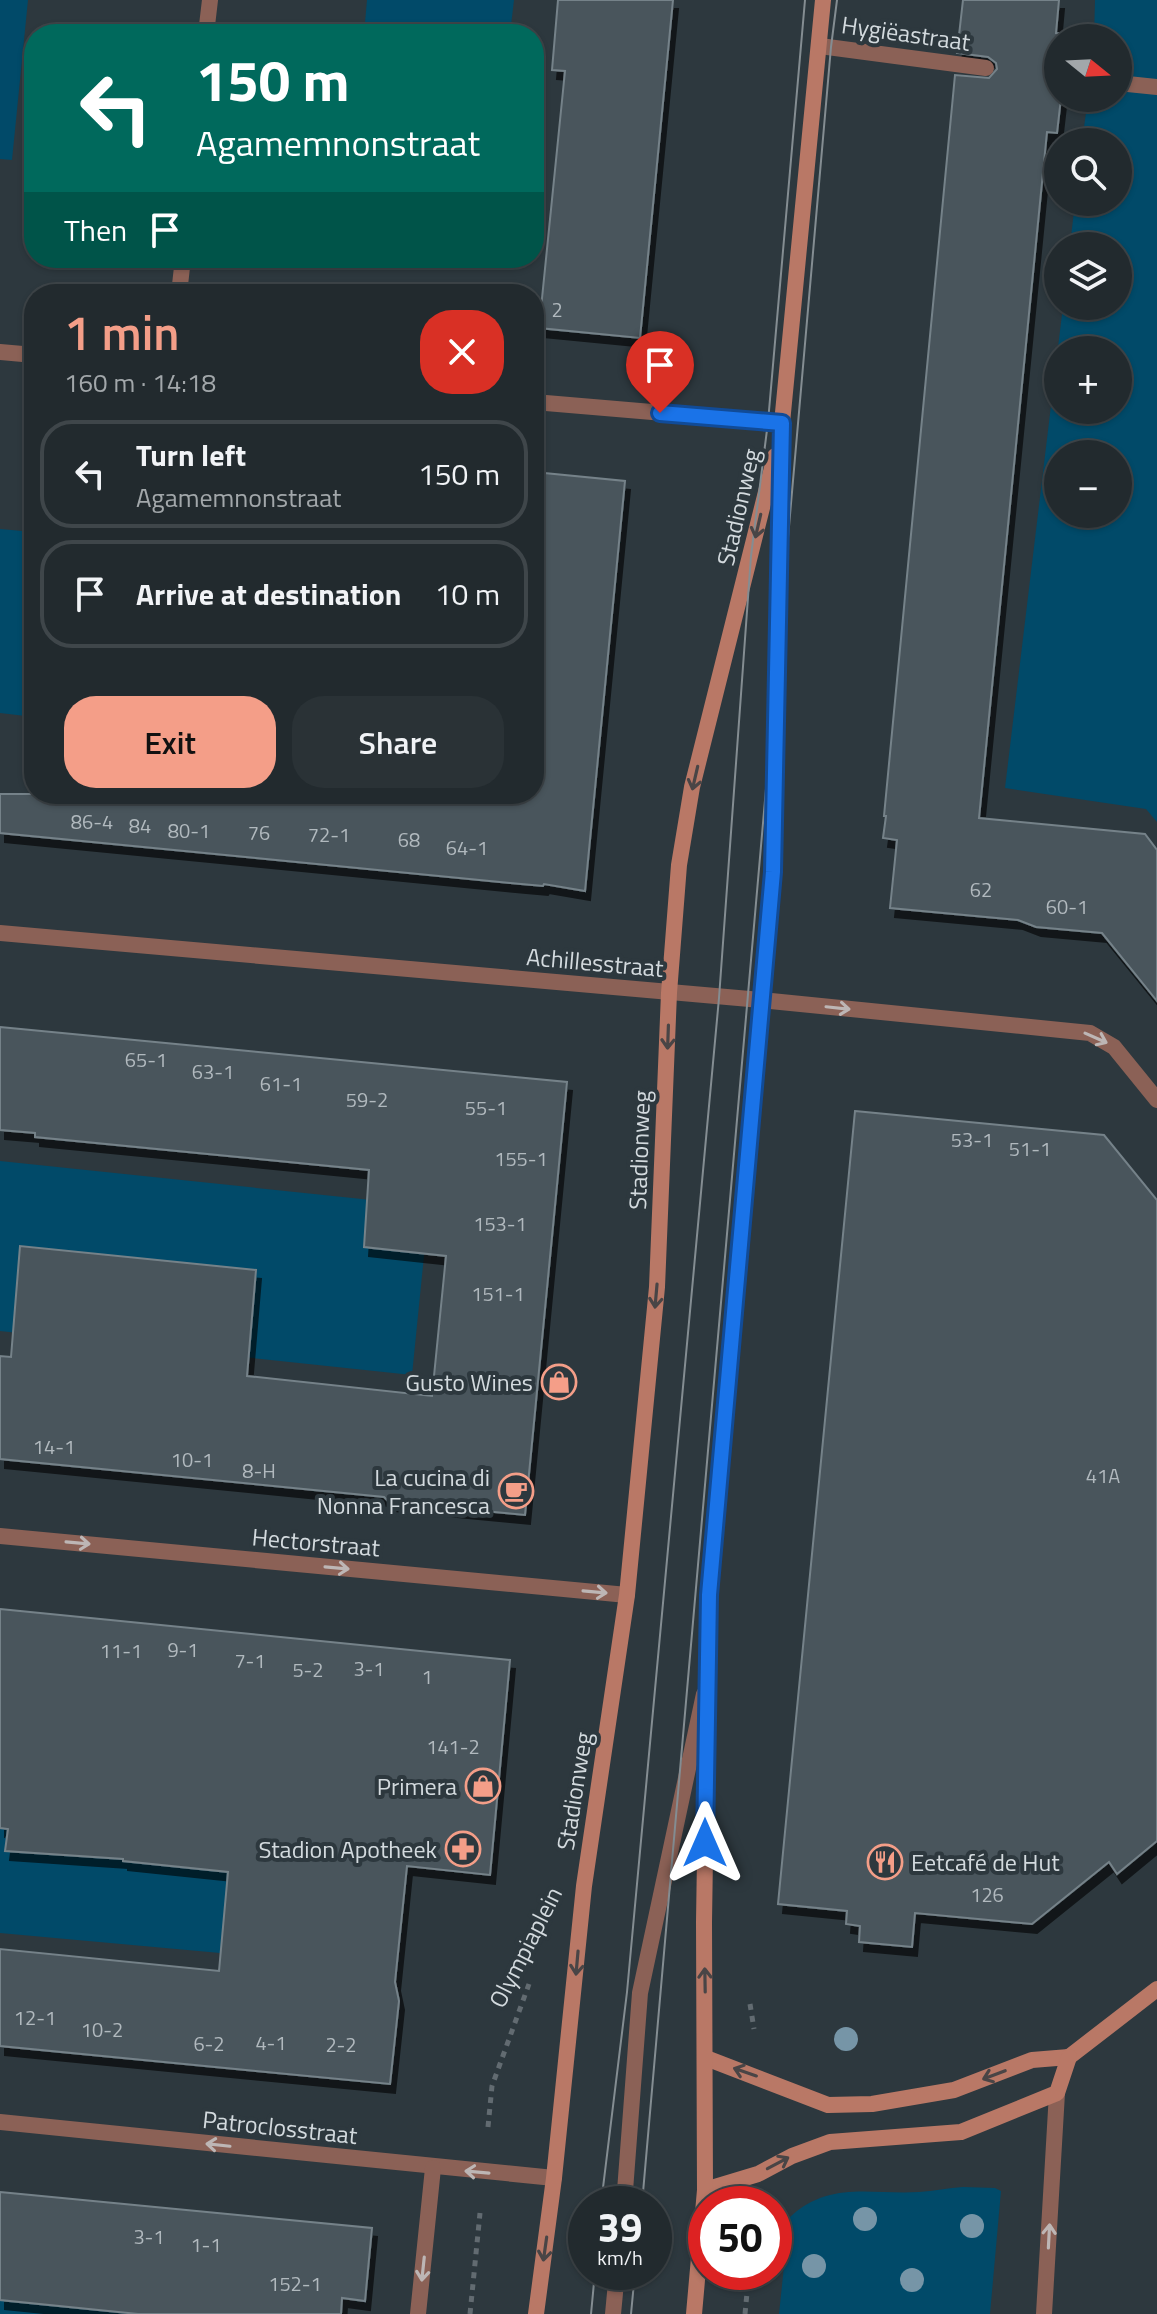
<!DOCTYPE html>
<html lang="en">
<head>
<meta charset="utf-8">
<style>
	body { margin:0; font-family:"Titillium Web",sans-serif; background:#2a3236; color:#f1f3f6; height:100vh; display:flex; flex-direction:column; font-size:30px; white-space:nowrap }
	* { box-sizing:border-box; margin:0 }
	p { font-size:26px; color:#a2a7aa }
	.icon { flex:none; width:44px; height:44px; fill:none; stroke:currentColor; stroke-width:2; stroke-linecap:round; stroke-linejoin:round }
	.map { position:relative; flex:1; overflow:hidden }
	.side { position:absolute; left:24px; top:284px; width:520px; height:520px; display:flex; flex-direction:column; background:#222a2e; border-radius:32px; box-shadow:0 2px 6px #0004,0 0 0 2px #3f464a }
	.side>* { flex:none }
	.hud { position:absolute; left:24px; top:24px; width:520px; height:244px; border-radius:32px; box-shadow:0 2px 6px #0004,0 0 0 2px #3f464a; background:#00695c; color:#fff; overflow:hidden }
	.needle { width:52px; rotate:108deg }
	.fabs { position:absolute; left:1044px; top:24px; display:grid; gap:16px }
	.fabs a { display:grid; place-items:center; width:88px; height:88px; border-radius:50%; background:#222a2e; box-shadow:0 2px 6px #0004,0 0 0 2px #3f464a; font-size:40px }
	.speed { position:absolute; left:568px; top:2186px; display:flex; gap:16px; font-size:40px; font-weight:700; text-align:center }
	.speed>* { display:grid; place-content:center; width:104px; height:104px; border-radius:50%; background:#222a2e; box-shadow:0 2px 6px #0004,0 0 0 2px #3f464a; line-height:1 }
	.speed small { font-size:20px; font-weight:400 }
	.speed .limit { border:12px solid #d22; background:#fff; color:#111 }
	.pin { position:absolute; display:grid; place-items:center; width:68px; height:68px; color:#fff; margin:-82px -34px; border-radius:50% 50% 50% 0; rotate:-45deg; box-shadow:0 0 8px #0007 }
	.pin .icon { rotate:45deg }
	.me { position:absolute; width:88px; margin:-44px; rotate:0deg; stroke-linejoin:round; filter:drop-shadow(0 0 6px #0008) }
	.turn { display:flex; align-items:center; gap:28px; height:168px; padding:0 40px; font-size:36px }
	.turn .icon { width:104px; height:104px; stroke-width:2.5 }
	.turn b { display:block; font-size:56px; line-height:68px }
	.then { display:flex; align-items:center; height:76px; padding:0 40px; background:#0003; gap:16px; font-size:30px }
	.round { display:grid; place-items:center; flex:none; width:84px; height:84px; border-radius:32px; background:#2a3236 }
	.head { display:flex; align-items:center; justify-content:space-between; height:136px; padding:0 40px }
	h1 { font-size:48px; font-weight:600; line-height:60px; color:#f49e88 }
	.cta { display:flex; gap:16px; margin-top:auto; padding:16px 40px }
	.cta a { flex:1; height:92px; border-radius:32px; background:#f49e88; color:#111; font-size:32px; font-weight:600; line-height:92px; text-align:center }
	.cta a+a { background:#2a3236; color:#f1f3f6 }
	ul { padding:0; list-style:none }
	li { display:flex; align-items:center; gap:24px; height:108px; margin:0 16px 12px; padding:0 24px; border:4px solid #3f464a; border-radius:32px }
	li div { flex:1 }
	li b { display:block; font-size:30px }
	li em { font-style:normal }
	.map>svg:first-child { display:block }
	.green { fill:#014a69; fill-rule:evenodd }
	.building { fill:#4a555c; stroke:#758289; stroke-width:2; filter:url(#shadow) }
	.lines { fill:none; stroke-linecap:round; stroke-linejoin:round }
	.path { stroke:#626b71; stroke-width:5; stroke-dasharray:6 6; stroke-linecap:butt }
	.lane { stroke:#8b6156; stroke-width:16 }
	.street { stroke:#8b6156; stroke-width:16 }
	.secondary { stroke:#b97866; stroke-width:16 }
	.tram { stroke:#848d92; stroke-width:2 }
	.tree { fill:#7695a7 }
	.oneway { stroke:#494546 }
	.oneway2 { stroke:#bdb6b5 }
	.route-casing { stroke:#114b97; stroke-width:20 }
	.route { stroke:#1a73e8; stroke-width:14 }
	.labels { text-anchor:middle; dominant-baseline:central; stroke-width:8; stroke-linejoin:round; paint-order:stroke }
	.number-label { font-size:20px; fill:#b1b9be }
	.street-label { font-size:24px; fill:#d3dade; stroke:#2d383e }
	.poi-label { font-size:24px; fill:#d3dade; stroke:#2d383e; text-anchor:end }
</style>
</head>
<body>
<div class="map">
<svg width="1157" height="2314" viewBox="0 0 1157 2314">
	<defs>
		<filter id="shadow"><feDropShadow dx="5" dy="9" stdDeviation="0" flood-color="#0009"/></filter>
	</defs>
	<rect width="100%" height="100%" fill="#2d383e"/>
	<g class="green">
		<polygon points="0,0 28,0 12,160 0,159"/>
		<polygon points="367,0 514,0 510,34 364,34"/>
		<path d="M1095,0h62v822l-11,-13 -141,-21 58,-482h55v-60h-48l5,-44h43v-60h-36l6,-44h30v-60h-24zM1058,350h60v60h-60zM1058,454h60v60h-60z"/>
		<polygon points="0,529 34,532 34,717 0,713"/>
		<polygon points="0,1161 429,1206 412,1375 0,1331"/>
		<polygon points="0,1726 307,1757 286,1959 0,1933"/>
		<path d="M963,2187l32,1 6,3 -11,123h-211l10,-96c40,-38 81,-23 130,-26 15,-1 29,-4 44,-5z"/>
		<polygon points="0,2300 138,2314 0,2314"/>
	</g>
	<g class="building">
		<polygon points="558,0 673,0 640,338 539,328 565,71 552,70"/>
		<polygon points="963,0 1059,0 1056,33 1070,34 1070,38 1058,38 1058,98 1061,98 1057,133 1047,132 979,818 1145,834 1157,850 1157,1001 1102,933 1036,927 1018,920 890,908 897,840 883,838 886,816 884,816 955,75 989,78 997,69 996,63 988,57 957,53"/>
		<polygon points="534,472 625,481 585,891 544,884 543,886 521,884 0,833 0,794 534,794"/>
		<polygon points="0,1027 567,1082 525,1515 389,1502 384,1497 0,1459 0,1356 11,1357 20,1246 256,1270 247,1376 432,1396 446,1256 364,1247 369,1170 35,1137 35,1133 0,1130"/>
		<polygon points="855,1111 1104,1135 1157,1200 1157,1841 1117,1874 1109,1862 1032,1924 915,1913 912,1947 859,1942 860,1926 846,1924 847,1911 778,1904"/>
		<polygon points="0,1609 510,1660 490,1875 407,1866 395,1982 399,2001 390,2084 0,2046 0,1949 219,1971 228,1872 123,1861 123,1859 5,1851 8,1829 0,1828"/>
		<polygon points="0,2192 372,2228 365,2301 342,2298 341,2314 138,2314 0,2300"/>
	</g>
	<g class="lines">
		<g class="path">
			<polyline points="750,2004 754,2029"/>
			<polyline points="488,2127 492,2086 529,1984"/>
			<polyline points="470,2314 480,2213"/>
			<polyline points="745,2314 749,2272"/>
		</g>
		<g class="lane">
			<polyline points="820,46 986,68"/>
			<polyline points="1118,83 1157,87"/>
			<polyline points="624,2204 640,1993 704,1694"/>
			<polyline points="613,2314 617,2272"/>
		</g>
		<g class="street">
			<polyline points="206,34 210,0"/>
			<polyline points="179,294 183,258"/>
			<polyline points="0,352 34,355"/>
			<polyline points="534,402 782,423"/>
			<polyline points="0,933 761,1000 1090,1033 1114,1047 1157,1100"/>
			<polyline points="0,1536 627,1595"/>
			<polyline points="0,2122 554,2178"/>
			<polyline points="418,2314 433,2168"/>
			<polyline points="1044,2314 1057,2093"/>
		</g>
		<g class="secondary">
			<polyline points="1069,2057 1157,1989"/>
			<polyline points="706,2058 828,2105 872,2104 954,2090 1032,2060 1069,2057"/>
			<polyline points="705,2190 758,2174 792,2156 830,2142 961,2132 1057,2093 1069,2057"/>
			<polyline points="536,2314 554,2178 584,1886 627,1595 657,1287 669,993 679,865 692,787 775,456"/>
			<polyline points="694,2314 705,2190 704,1922 709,1595 773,872 782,423 823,0"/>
		</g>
		<g class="tram">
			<polyline points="601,2204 627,1992 719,998 751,556 768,422 805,0"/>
			<polyline points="642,2204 831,47 837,0"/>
			<polyline points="591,2314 595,2272"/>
			<polyline points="631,2314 635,2272"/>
		</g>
	</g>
	<g class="tree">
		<circle cx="846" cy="2039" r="12"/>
		<circle cx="865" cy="2219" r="12"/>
		<circle cx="972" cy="2226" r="12"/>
		<circle cx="814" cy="2266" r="12"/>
		<circle cx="912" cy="2280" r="12"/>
	</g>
	<defs><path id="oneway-shaft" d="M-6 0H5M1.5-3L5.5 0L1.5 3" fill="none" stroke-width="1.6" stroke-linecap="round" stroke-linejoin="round" transform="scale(2)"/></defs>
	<g class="oneway">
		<use href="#oneway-shaft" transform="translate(758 526) rotate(103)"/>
		<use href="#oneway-shaft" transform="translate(695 778) rotate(103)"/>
		<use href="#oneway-shaft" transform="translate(668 1037) rotate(92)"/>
		<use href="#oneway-shaft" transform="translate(656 1296) rotate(95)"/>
		<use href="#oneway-shaft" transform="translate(577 1963) rotate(95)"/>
		<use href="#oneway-shaft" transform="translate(705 1980) rotate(-91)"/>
		<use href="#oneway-shaft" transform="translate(745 2072) rotate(-161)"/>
		<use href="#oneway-shaft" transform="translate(994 2075) rotate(159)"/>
		<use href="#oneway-shaft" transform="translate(778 2163) rotate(-28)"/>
		<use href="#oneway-shaft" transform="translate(545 2249) rotate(98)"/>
	</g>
	<g class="oneway2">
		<use href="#oneway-shaft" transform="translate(838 1008) rotate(6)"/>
		<use href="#oneway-shaft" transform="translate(1096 1038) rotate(24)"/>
		<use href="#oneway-shaft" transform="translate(78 1543) rotate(5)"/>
		<use href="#oneway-shaft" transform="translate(337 1568) rotate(5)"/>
		<use href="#oneway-shaft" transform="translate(595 1592) rotate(5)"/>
		<use href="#oneway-shaft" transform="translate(218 2145) rotate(-174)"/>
		<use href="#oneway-shaft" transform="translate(477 2172) rotate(-175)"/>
		<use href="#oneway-shaft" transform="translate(1049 2236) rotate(-87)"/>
		<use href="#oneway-shaft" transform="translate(423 2269) rotate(96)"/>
	</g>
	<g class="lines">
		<g class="route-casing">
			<polyline id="route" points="660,413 782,423 773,872 709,1595 705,1843"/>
		</g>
		<use href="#route" class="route"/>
	</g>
	<defs>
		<g id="shop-ring" transform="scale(1.8)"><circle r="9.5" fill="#2d383e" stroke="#f49e88" stroke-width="1.5"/><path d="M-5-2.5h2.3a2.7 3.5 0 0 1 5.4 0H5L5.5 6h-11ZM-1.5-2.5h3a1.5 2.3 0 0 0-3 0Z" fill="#f49e88"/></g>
		<g id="cafe-ring" transform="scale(1.8)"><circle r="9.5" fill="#2d383e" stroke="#f49e88" stroke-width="1.5"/><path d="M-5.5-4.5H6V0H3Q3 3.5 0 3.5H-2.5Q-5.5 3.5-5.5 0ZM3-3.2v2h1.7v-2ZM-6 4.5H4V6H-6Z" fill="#f49e88"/></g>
		<g id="pharmacy-ring" transform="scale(1.8)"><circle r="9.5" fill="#2d383e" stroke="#f49e88" stroke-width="1.5"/><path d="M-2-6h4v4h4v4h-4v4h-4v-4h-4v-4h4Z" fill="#f49e88"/></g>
		<g id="restaurant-ring" transform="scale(1.8)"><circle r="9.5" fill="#2d383e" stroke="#f49e88" stroke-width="1.5"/><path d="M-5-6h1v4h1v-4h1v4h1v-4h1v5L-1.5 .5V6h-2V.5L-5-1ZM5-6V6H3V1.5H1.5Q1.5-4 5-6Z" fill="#f49e88"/></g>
	</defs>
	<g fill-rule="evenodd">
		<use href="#shop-ring" x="559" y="1382"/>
		<use href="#cafe-ring" x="516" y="1491"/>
		<use href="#shop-ring" x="483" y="1786"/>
		<use href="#pharmacy-ring" x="463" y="1849"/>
		<use href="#restaurant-ring" x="885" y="1862"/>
	</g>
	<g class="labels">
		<g class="number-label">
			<text x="557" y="309">2</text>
			<text x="92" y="821">86-4</text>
			<text x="140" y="825">84</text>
			<text x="189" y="830">80-1</text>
			<text x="259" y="832">76</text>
			<text x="329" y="834">72-1</text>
			<text x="409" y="839">68</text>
			<text x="467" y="847">64-1</text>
			<text x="981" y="889">62</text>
			<text x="1067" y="906">60-1</text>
			<text x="146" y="1059">65-1</text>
			<text x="213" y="1071">63-1</text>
			<text x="281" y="1083">61-1</text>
			<text x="367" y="1099">59-2</text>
			<text x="486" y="1107">55-1</text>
			<text x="972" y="1139">53-1</text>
			<text x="1030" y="1148">51-1</text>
			<text x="521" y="1158">155-1</text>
			<text x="500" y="1223">153-1</text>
			<text x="498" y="1293">151-1</text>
			<text x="54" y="1446">14-1</text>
			<text x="192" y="1459">10-1</text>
			<text x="259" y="1470">8-H</text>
			<text x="1103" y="1475">41A</text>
			<text x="183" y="1649">9-1</text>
			<text x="121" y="1650">11-1</text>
			<text x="250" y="1660">7-1</text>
			<text x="369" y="1668">3-1</text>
			<text x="308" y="1669">5-2</text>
			<text x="427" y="1676">1</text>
			<text x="453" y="1746">141-2</text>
			<text x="987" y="1894">126</text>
			<text x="35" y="2017">12-1</text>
			<text x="102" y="2029">10-2</text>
			<text x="271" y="2042">4-1</text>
			<text x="209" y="2043">6-2</text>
			<text x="341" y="2044">2-2</text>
			<text x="149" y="2236">3-1</text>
			<text x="206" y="2244">1-1</text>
			<text x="295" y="2283">152-1</text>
		</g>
		<g class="street-label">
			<text transform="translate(906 33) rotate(8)">Hygiëastraat</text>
			<text transform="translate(738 507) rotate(-77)">Stadionweg</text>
			<text transform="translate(595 962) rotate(5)">Achillesstraat</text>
			<text transform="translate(639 1150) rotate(-88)">Stadionweg</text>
			<text transform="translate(316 1542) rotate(5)">Hectorstraat</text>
			<text transform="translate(574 1791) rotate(-81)">Stadionweg</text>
			<text transform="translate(525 1947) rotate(-63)">Olympiaplein</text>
			<text transform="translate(280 2127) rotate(6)">Patroclosstraat</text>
		</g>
		<g class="poi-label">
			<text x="533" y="1382">Gusto Wines</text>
			<text x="490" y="1477">La cucina di<tspan x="490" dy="28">Nonna Francesca</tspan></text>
			<text x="457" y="1786">Primera</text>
			<text x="437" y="1849">Stadion Apotheek</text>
			<text x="911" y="1862" text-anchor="start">Eetcafé de Hut</text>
		</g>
	</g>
</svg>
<div class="fabs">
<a><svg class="needle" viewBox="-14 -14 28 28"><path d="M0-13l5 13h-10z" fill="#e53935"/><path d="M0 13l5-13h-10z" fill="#a2a7aa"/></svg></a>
<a><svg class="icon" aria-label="search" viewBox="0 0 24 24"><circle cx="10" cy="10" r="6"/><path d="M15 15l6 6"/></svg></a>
<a><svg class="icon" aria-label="layers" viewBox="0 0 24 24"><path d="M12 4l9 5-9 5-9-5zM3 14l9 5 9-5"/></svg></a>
<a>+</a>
<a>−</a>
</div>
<div class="speed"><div>39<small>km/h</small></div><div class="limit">50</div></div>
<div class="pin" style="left:660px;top:413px;background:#d93025"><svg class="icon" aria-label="arrive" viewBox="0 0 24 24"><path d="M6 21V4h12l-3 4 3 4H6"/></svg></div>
<svg class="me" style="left:705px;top:1843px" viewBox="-20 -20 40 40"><path d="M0-17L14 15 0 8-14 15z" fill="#1a73e8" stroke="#fff" stroke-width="4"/></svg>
<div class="hud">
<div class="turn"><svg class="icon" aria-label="left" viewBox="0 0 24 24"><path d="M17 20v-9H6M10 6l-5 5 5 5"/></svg><div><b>150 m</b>Agamemnonstraat</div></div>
<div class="then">Then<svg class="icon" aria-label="arrive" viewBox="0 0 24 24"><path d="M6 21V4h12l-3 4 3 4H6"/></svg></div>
</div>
<section class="side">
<div class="head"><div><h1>1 min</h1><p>160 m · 14:18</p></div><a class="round" style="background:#d93025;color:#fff"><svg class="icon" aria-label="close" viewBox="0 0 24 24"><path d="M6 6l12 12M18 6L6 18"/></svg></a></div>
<ul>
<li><svg class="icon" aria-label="left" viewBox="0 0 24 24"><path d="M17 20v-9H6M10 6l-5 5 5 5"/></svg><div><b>Turn left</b><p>Agamemnonstraat</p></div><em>150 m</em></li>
<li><svg class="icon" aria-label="arrive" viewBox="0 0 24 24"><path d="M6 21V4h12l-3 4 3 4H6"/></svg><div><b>Arrive at destination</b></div><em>10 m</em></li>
</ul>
<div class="cta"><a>Exit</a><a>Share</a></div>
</section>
</div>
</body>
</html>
